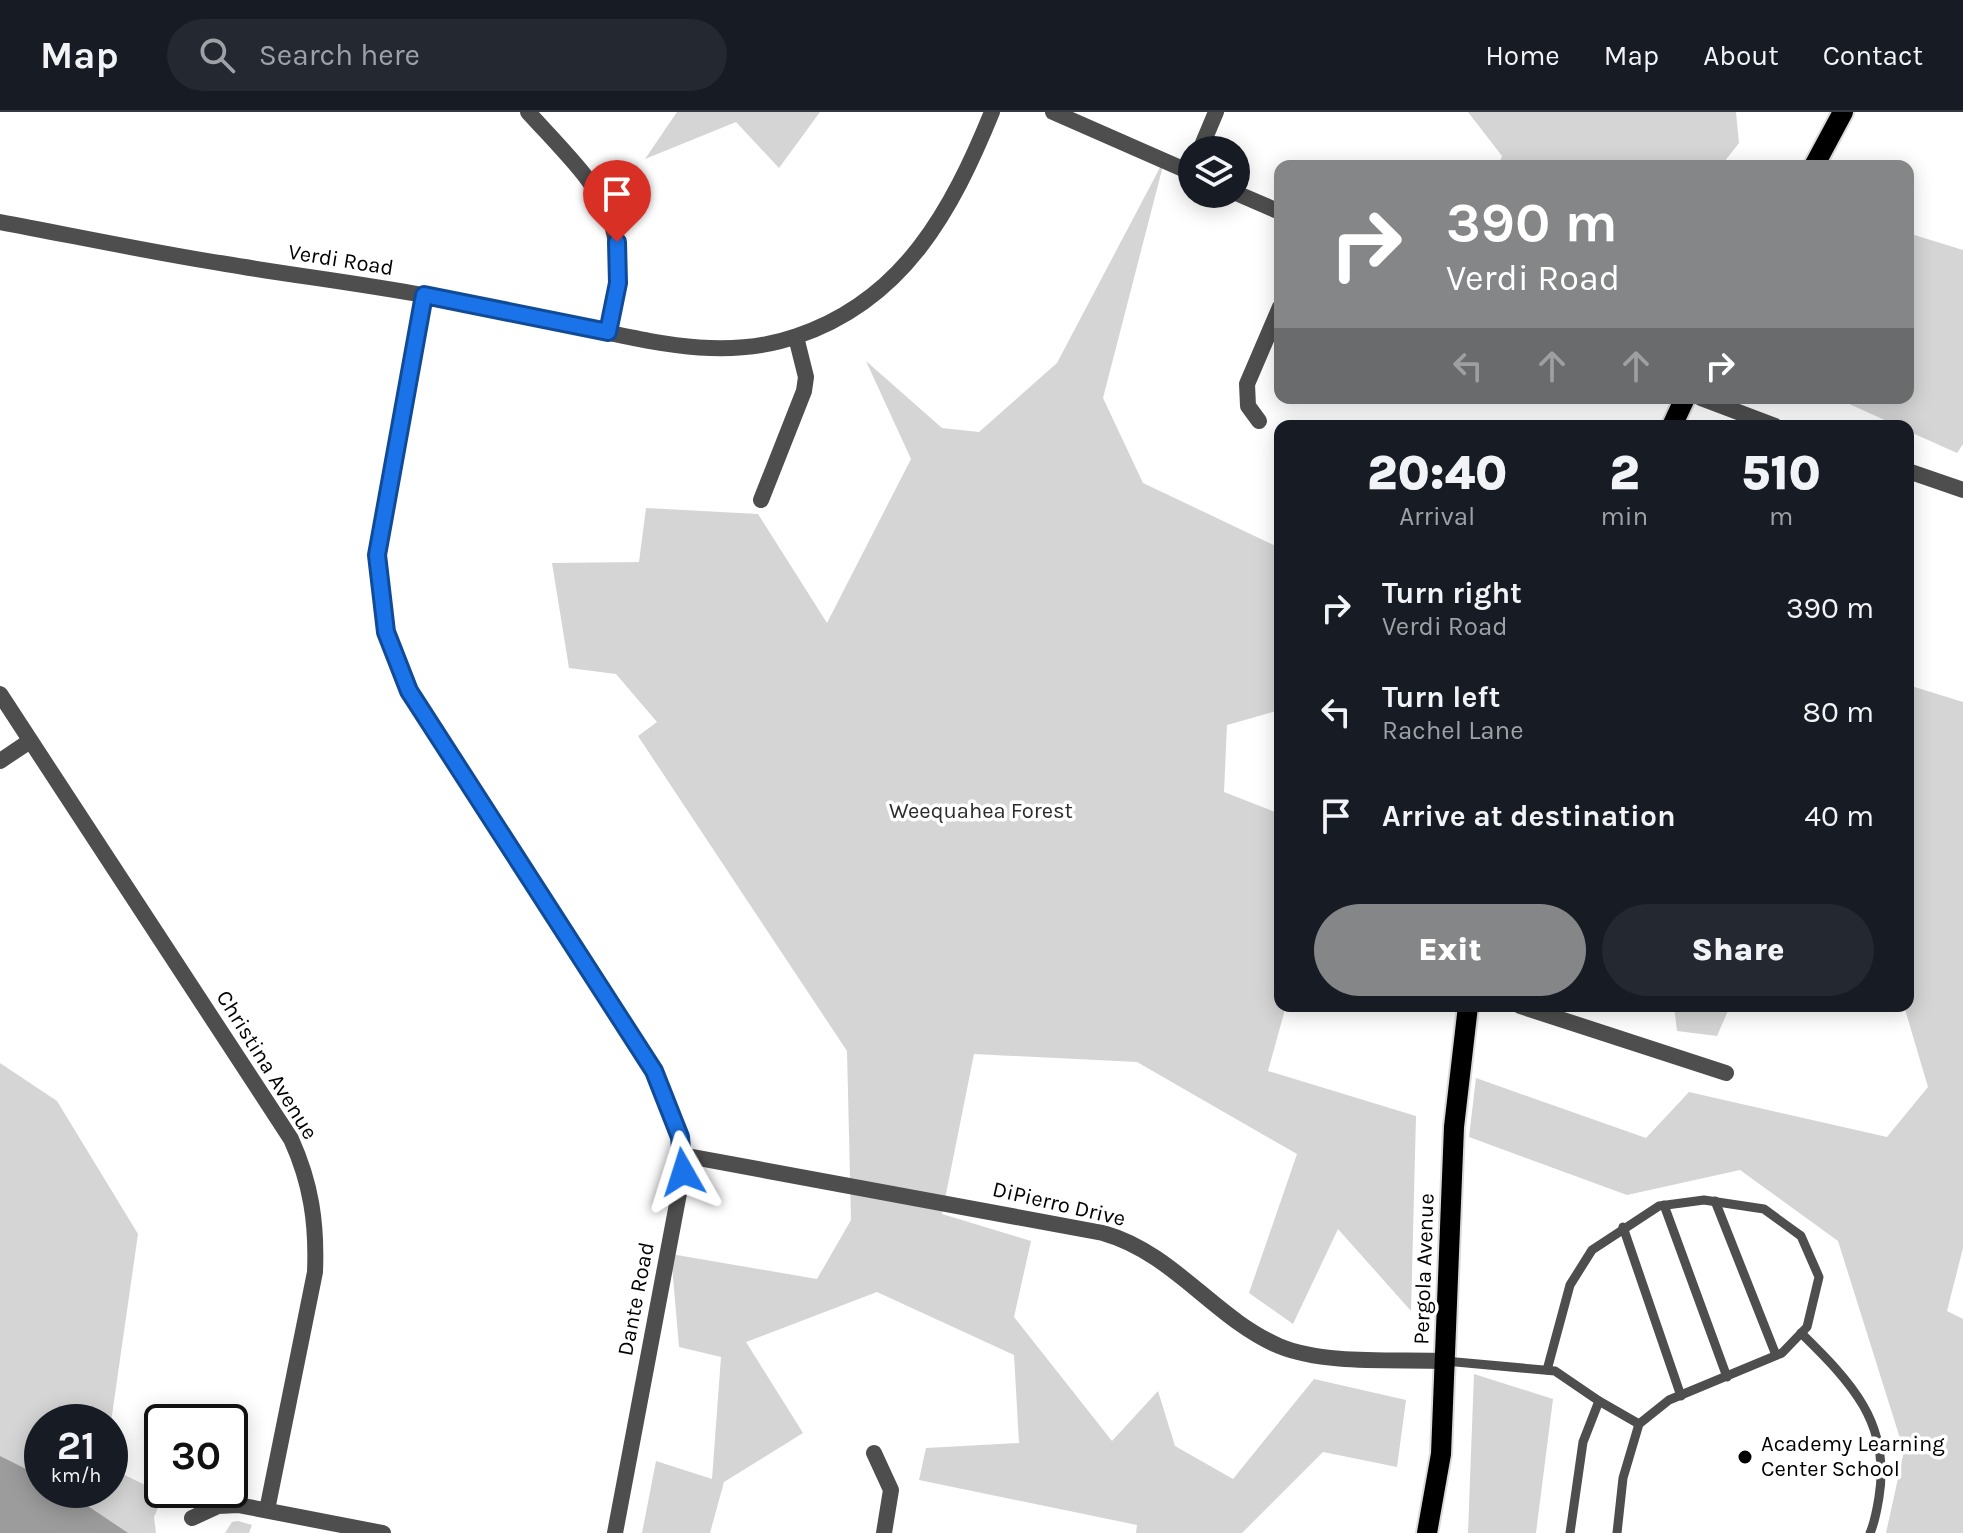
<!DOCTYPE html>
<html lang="en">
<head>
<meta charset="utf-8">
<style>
	body { margin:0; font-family:Karla,sans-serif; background:#242831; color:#f1f3f6; height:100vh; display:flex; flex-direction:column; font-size:30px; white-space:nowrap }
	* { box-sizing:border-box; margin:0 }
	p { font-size:26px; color:#9ea1a6 }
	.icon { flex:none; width:44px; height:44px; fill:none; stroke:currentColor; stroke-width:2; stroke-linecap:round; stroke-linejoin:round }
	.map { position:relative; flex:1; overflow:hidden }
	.sheet { position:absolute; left:1274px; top:308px; width:640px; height:592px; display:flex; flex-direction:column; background:#171b24; border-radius:16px; box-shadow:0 4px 20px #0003 }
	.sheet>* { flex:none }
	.guide { position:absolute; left:1274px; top:48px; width:640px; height:244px; border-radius:16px; box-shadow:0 4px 20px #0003; background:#858687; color:#fff; overflow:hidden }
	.buttons { position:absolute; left:1178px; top:24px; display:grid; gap:16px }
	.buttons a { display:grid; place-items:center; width:72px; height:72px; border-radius:50%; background:#171b24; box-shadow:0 4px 20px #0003; font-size:40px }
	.speed { position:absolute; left:24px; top:1292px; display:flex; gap:16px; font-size:40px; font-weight:700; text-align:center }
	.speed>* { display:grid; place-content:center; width:104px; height:104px; border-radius:50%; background:#171b24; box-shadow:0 4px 20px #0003; line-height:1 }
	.speed small { font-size:20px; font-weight:400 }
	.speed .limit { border:4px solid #111; border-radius:12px; background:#fff; color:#111 }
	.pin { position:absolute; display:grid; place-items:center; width:68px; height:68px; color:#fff; margin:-82px -34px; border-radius:50% 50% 50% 0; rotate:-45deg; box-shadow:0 0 8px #0007 }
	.pin .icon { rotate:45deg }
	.me { position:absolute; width:88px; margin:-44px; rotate:354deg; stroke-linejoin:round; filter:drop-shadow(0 0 6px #0008) }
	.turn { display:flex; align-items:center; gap:28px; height:168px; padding:0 40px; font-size:36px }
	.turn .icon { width:104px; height:104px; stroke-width:2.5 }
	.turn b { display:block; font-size:56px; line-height:68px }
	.lanes { display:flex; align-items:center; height:76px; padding:0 40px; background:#0003; justify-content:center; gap:40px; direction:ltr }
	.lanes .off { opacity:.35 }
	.eta { display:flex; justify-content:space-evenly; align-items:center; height:136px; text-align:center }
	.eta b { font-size:48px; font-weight:800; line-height:56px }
	.cta { display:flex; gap:16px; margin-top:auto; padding:16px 40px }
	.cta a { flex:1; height:92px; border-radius:48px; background:#858687; color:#fff; font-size:32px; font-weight:800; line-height:92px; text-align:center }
	.cta a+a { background:#242831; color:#f1f3f6 }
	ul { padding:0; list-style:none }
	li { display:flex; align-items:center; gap:24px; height:104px; padding:0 40px }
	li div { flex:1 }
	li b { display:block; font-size:30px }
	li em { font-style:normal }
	header { display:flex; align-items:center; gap:48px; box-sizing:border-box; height:112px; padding:0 40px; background:#171b24; border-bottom:2px solid #363941 }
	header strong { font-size:38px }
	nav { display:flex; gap:44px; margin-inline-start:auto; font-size:28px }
	.search { width:560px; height:72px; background:#242831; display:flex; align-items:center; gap:20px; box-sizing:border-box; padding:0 28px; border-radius:44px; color:#9ea1a6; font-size:30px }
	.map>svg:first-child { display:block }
	.green { fill:#d5d5d5 }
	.water { fill:#9c9c9c }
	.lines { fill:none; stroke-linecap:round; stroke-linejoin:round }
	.primary-casing { stroke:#dbdbdb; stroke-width:24 }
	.service { stroke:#4e4e4e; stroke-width:9 }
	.minor { stroke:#4e4e4e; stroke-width:16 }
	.tertiary { stroke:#4e4e4e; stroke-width:16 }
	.primary { stroke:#000; stroke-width:20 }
	.route-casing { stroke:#114b97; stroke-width:20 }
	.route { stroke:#1a73e8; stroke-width:14 }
	.poi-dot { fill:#000; stroke:#fff; stroke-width:3 }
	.labels { text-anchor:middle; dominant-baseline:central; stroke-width:7; stroke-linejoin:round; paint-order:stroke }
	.street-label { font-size:22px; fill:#000; stroke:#fff }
	.park-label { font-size:22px; fill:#2c2c2c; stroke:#fff }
	.poi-label { font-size:22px; fill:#000; stroke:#fff; text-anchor:start }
</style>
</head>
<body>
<header>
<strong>Map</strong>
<div class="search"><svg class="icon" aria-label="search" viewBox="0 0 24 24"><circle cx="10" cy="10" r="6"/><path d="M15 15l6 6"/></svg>Search here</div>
<nav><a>Home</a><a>Map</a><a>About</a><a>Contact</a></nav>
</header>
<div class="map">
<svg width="1963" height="1421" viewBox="0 0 1963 1421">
	<rect width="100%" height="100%" fill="#fff"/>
	<g class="green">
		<polygon points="677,0 820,0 779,56 736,10 645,47"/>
		<polygon points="1468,0 1736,0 1739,31 1721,54 1498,54 1502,44"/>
		<polygon points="1165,46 1103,286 1143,371 1280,436 1280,598 1227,613 1224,680 1280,702 1280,894 1286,894 1268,959 1416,1004 1411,1199 1338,1117 1293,1212 1249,1181 1297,1042 1137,950 974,942 942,1102 1031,1129 1014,1205 1112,1329 1158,1279 1175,1334 1233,1367 1314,1267 1406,1288 1397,1355 1323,1340 1242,1421 1136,1421 1137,1413 919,1368 926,1336 1019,1331 1014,1243 877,1180 746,1230 803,1321 724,1370 710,1421 642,1421 656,1349 712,1367 721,1245 679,1235 671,1142 817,1167 851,1108 847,939 638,624 657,610 616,562 569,556 552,451 639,450 646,396 758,402 827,511 911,347 866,249 942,316 979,320 1057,251"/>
		<polygon points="1908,121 1963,138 1963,332 1957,341 1908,319 1908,314 1898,314 1836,286 1908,286"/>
		<polygon points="1908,573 1963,590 1963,1136 1947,1199 1963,1207 1963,1421 1886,1421 1904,1339 1838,1129 1740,1058 1627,1083 1469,1025 1476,966 1646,1026 1689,980 1887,1025 1928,975 1904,894 1908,894"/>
		<polygon points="1674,894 1730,894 1717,924 1677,919"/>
		<polygon points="0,951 57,989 138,1122 110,1317 110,1310 42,1310 42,1378 110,1378 110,1356 164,1382 154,1405 156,1421 0,1421"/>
		<polygon points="1474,1262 1553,1287 1536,1421 1468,1421"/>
		<polygon points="238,1409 252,1413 249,1421 225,1421 232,1410"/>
	</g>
	<polygon class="water" points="0,1344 42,1365 42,1378 64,1378 128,1421 0,1421"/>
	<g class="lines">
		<g class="primary-casing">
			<g id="primary">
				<polyline points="1814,54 1843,0"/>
				<polyline points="1672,314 1685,286"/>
				<polyline points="1427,1421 1441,1342 1454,1015 1468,894"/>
			</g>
		</g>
		<g class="service">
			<polyline points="1715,1089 1776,1243"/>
			<polyline points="1664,1093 1727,1265"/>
			<polyline points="1623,1115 1681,1284"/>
			<path d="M1801,1221c50,49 90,90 78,164 -2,12 -4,25 -9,36"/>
			<polyline points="1445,1249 1555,1259 1599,1289 1583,1330 1570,1421"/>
			<polyline points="1547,1258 1570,1173 1592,1138 1659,1094 1704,1088 1764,1097 1801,1124 1819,1165 1807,1215 1782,1241 1669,1288 1639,1312 1623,1366 1617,1421"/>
			<polyline points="1599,1289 1639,1312"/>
		</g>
		<g class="minor">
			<path d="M528,0c74,81 107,104 80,220"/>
			<polyline points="1200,38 1216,0"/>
			<path d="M0,110c75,14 150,30 226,42 65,11 131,19 197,31 51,10 103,20 154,31 73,15 147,36 220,10 107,-36 155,-126 195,-224"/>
			<polyline points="424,183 377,443 386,520 409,579 654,959 680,1025 683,1060 615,1421"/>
			<polyline points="1259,309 1248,294 1247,272 1280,195"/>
			<polyline points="761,388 804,279 806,265 796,225"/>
			<path d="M0,582l291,445c20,44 26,84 24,133l-48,238"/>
			<polyline points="0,649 30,629"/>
			<polyline points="1520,894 1726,961"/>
			<path d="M682,1043l421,78c71,20 111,85 176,113 46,19 116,13 166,15"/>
			<polyline points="874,1341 891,1378 884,1421"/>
			<polyline points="192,1406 218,1394 238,1393 383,1421"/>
		</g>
		<g class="tertiary">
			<polyline points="1053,0 1192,61"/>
			<polyline points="1236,81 1280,100"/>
			<polyline points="1701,286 1775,314"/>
			<polyline points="1908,359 1963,378"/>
		</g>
		<use href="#primary" class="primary"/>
	</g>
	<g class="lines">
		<g class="route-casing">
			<polyline id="route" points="617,130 618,171 608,220 424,183 377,443 386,520 409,579 654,959 680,1025 683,1060"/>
		</g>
		<use href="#route" class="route"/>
	</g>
	<circle class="poi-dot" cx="1745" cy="1345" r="8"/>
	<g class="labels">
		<g class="street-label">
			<text transform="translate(341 148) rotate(9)">Verdi Road</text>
			<text transform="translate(267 953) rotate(58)">Christina Avenue</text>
			<text transform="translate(1059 1092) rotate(13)">DiPierro Drive</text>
			<text transform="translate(1424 1157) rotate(-88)">Pergola Avenue</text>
			<text transform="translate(636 1187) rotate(-79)">Dante Road</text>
		</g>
		<g class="park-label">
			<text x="981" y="699">Weequahea Forest</text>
		</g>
		<g class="poi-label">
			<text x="1761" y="1332">Academy Learning<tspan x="1761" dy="25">Center School</tspan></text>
		</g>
	</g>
</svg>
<div class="buttons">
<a><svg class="icon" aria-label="layers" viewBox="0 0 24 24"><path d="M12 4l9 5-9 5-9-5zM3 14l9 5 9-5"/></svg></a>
</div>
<div class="speed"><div>21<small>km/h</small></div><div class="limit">30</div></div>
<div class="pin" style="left:617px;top:130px;background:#d93025"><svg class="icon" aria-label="arrive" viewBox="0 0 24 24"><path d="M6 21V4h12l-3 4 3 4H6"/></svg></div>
<svg class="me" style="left:683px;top:1060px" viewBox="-20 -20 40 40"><path d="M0-17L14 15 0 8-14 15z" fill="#1a73e8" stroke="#fff" stroke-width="4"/></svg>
<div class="guide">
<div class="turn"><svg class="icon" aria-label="right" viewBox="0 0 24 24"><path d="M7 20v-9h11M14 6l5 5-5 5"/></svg><div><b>390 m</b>Verdi Road</div></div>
<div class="lanes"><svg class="icon off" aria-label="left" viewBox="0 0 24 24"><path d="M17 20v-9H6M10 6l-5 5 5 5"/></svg><svg class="icon off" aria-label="ahead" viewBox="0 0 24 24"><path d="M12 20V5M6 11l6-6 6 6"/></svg><svg class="icon off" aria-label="ahead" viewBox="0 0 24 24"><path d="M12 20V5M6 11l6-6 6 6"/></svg><svg class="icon" aria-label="right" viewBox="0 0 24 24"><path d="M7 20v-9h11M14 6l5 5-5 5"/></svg></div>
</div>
<section class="sheet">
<div class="eta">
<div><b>20:40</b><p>Arrival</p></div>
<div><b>2</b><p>min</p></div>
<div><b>510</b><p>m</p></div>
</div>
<ul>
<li><svg class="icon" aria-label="right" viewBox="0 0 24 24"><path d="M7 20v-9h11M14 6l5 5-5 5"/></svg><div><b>Turn right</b><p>Verdi Road</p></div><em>390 m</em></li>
<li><svg class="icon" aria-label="left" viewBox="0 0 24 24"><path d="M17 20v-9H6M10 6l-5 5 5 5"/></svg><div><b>Turn left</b><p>Rachel Lane</p></div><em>80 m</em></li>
<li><svg class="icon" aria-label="arrive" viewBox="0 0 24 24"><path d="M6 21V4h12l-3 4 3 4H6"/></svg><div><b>Arrive at destination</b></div><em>40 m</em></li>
</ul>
<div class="cta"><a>Exit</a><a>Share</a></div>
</section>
</div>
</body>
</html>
